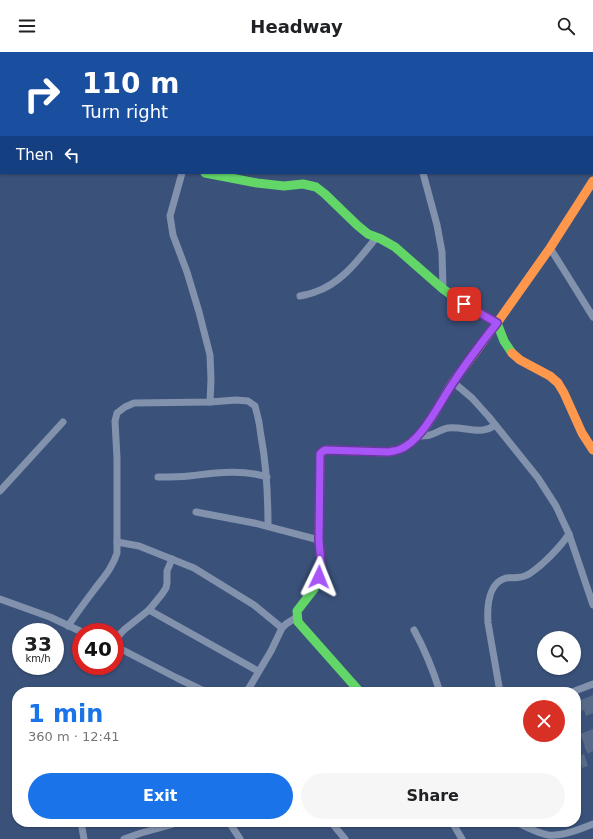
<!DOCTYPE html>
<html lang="en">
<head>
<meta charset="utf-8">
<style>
	body { margin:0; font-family:"DejaVu Sans",sans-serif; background:#f6f6f6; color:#202124; height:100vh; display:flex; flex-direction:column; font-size:15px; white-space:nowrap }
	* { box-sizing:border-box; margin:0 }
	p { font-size:13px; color:#757577 }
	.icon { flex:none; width:22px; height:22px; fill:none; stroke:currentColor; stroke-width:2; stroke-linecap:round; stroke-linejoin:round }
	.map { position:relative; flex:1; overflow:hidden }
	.sheet { position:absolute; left:12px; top:635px; width:569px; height:140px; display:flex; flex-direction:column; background:#fff; border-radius:16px; box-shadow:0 1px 3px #0004 }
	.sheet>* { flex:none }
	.hud { position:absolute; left:0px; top:0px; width:593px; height:122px; box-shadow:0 1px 3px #0004; background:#1a4fa0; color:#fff; overflow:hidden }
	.tools { position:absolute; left:537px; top:579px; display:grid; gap:8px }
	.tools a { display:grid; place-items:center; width:44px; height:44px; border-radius:50%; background:#fff; box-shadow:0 1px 3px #0004; font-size:20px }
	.speed { position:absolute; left:12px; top:571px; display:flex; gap:8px; font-size:20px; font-weight:700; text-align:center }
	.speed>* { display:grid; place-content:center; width:52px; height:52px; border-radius:50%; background:#fff; box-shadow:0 1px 3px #0004; line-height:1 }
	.speed small { font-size:10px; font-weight:400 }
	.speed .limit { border:6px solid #d22; background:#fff; color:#111 }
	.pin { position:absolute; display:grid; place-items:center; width:34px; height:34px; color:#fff; margin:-17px; border-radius:8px; box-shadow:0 2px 6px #0006 }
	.me { position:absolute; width:44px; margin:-22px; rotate:2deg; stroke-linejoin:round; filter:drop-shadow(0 0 3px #0008) }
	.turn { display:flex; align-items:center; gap:14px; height:84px; padding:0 16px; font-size:18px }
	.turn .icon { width:52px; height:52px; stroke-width:2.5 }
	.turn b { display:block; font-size:28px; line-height:34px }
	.then { display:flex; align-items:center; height:38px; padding:0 16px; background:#0003; gap:8px; font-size:15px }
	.round { display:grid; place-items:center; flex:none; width:42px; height:42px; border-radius:21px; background:#f6f6f6 }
	.summary { display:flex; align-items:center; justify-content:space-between; height:68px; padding:0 16px }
	h1 { font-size:24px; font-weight:600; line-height:30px; color:#1a73e8 }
	.primary-button { display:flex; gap:8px; margin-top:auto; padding:8px 16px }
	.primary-button a { flex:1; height:46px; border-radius:24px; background:#1a73e8; color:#fff; font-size:16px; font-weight:600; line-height:46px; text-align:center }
	.primary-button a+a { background:#f6f6f6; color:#202124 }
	header { display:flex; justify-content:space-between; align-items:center; height:52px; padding:0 16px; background:#fff; font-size:18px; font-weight:600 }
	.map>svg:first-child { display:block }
	.building { fill:#566989 }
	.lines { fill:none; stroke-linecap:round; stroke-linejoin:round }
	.lane { stroke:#8292ad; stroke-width:3.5 }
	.street { stroke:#8292ad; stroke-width:7 }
	.fast { stroke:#63d668; stroke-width:9 }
	.slow { stroke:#ff974d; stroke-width:9 }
	.route-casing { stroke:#6d37a1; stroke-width:10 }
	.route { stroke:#a855f7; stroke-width:7 }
</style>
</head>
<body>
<header><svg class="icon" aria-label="menu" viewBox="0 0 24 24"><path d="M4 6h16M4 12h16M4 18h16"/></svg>Headway<svg class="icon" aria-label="search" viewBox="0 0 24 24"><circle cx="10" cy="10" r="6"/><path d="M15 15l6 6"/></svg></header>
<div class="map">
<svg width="593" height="787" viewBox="0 0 593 787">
	<rect width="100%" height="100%" fill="#3a517a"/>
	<g class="building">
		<polygon points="593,643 593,661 586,664 584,658 576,661 576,650"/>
		<polygon points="593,677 593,699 588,702 584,694 585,694 580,682"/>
		<polygon points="584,702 588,714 582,716 579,704"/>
	</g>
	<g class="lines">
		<g class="lane">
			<polyline points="482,0 483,1"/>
			<polyline points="592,65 593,65"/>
		</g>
		<g class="street">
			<polyline points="3,0 4,1"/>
			<polyline points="51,0 51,1"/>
			<polyline points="163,1 163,0"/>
			<polyline points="326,1 326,0"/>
			<polyline points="0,70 1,69"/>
			<polyline points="182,121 175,146 170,164 173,183 187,220 199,260 210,303 211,327 210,350"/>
			<polyline points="423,121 437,173 442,200 443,237"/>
			<polyline points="550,196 567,223 593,265"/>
			<path d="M300,244c5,-1 10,-2 15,-4 27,-9 44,-33 61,-54"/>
			<polyline points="453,330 472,346 489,365 538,426 556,454 569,482 593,553"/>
			<path d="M418,384c4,0 8,0 12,-1 7,-2 12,-6 18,-7 16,-2 33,8 47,-3"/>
			<path d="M158,425c10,0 21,0 31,-1 26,-3 53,-7 78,1"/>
			<polyline points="0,439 63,370"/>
			<polyline points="196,460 254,471 319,488"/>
			<polyline points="117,490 139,494 194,516 254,553 282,576"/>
			<polyline points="0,547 50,565 82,580"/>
			<polyline points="149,558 258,619"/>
			<path d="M68,574c8,-12 17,-24 26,-36 9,-12 19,-23 23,-37v-95l-2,-37 2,-8 8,-6 9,-4 76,-1 26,-2 12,1 7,5c3,10 5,20 6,30 6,32 7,59 7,90"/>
			<path d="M414,578c11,20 19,40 26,62"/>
			<polyline points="115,591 120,582 125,577 149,558 162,542 166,536 167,531 167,519 172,507"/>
			<polyline points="115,594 177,626 206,640"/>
			<polyline points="245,640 249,636 271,599 282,576 286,572 297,565"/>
			<path d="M500,640l-12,-69c-1,-15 0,-40 18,-45 8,-1 14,1 21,-3 6,-3 10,-7 15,-11 10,-9 19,-18 27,-30"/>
			<polyline points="572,640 593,632"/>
			<polyline points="81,770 84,787"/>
			<polyline points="229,770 240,787"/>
			<polyline points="331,770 345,787"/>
			<polyline points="452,770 462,787"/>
			<path d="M516,770c10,5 21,11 32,13 13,2 33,-6 45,-11"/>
			<polyline points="124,787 141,781 181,770"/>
		</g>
		<g class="fast">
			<polyline points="205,121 257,131 284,134 303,132 316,135 325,142 357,173 368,182 381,187 395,195 443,237 464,252 497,271 504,289 512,301"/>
			<path d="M360,640l-62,-70 -1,-11 17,-22 5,-12 2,-12 -2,-25 1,-86 5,-4 64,2c3,-1 6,-1 9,-2 24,-9 38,-40 50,-60"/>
		</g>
		<g class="slow">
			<polyline points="512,301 520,308 550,324 558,331 564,341 582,381 593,398"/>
			<polyline points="448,338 453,330 497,271 550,196 593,129"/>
		</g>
	</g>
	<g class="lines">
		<g class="route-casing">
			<path id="route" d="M319,525l2,-12 -2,-25 1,-86 2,-2 3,-2 64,2c3,-1 6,-1 9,-2 24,-7 43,-51 57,-70 13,-20 27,-38 42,-57l-33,-19"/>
		</g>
		<use href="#route" class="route"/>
	</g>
</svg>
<div class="tools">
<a><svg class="icon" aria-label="search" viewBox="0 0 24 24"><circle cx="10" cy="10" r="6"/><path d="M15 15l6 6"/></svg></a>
</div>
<div class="speed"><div>33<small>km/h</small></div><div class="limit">40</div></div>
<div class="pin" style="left:464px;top:252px;background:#d93025"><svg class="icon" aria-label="arrive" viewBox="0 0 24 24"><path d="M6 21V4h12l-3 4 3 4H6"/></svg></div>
<svg class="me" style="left:319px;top:525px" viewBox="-20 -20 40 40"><path d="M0-17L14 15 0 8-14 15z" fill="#a855f7" stroke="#fff" stroke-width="4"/></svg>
<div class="hud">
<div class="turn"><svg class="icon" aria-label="right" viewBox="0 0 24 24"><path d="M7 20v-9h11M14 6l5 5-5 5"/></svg><div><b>110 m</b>Turn right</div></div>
<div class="then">Then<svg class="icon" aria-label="left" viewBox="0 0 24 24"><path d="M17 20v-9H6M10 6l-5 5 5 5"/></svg></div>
</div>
<section class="sheet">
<div class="summary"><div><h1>1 min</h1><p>360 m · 12:41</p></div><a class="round" style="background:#d93025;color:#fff"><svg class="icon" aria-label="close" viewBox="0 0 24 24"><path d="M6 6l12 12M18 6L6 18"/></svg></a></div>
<div class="primary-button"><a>Exit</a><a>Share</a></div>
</section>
</div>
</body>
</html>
